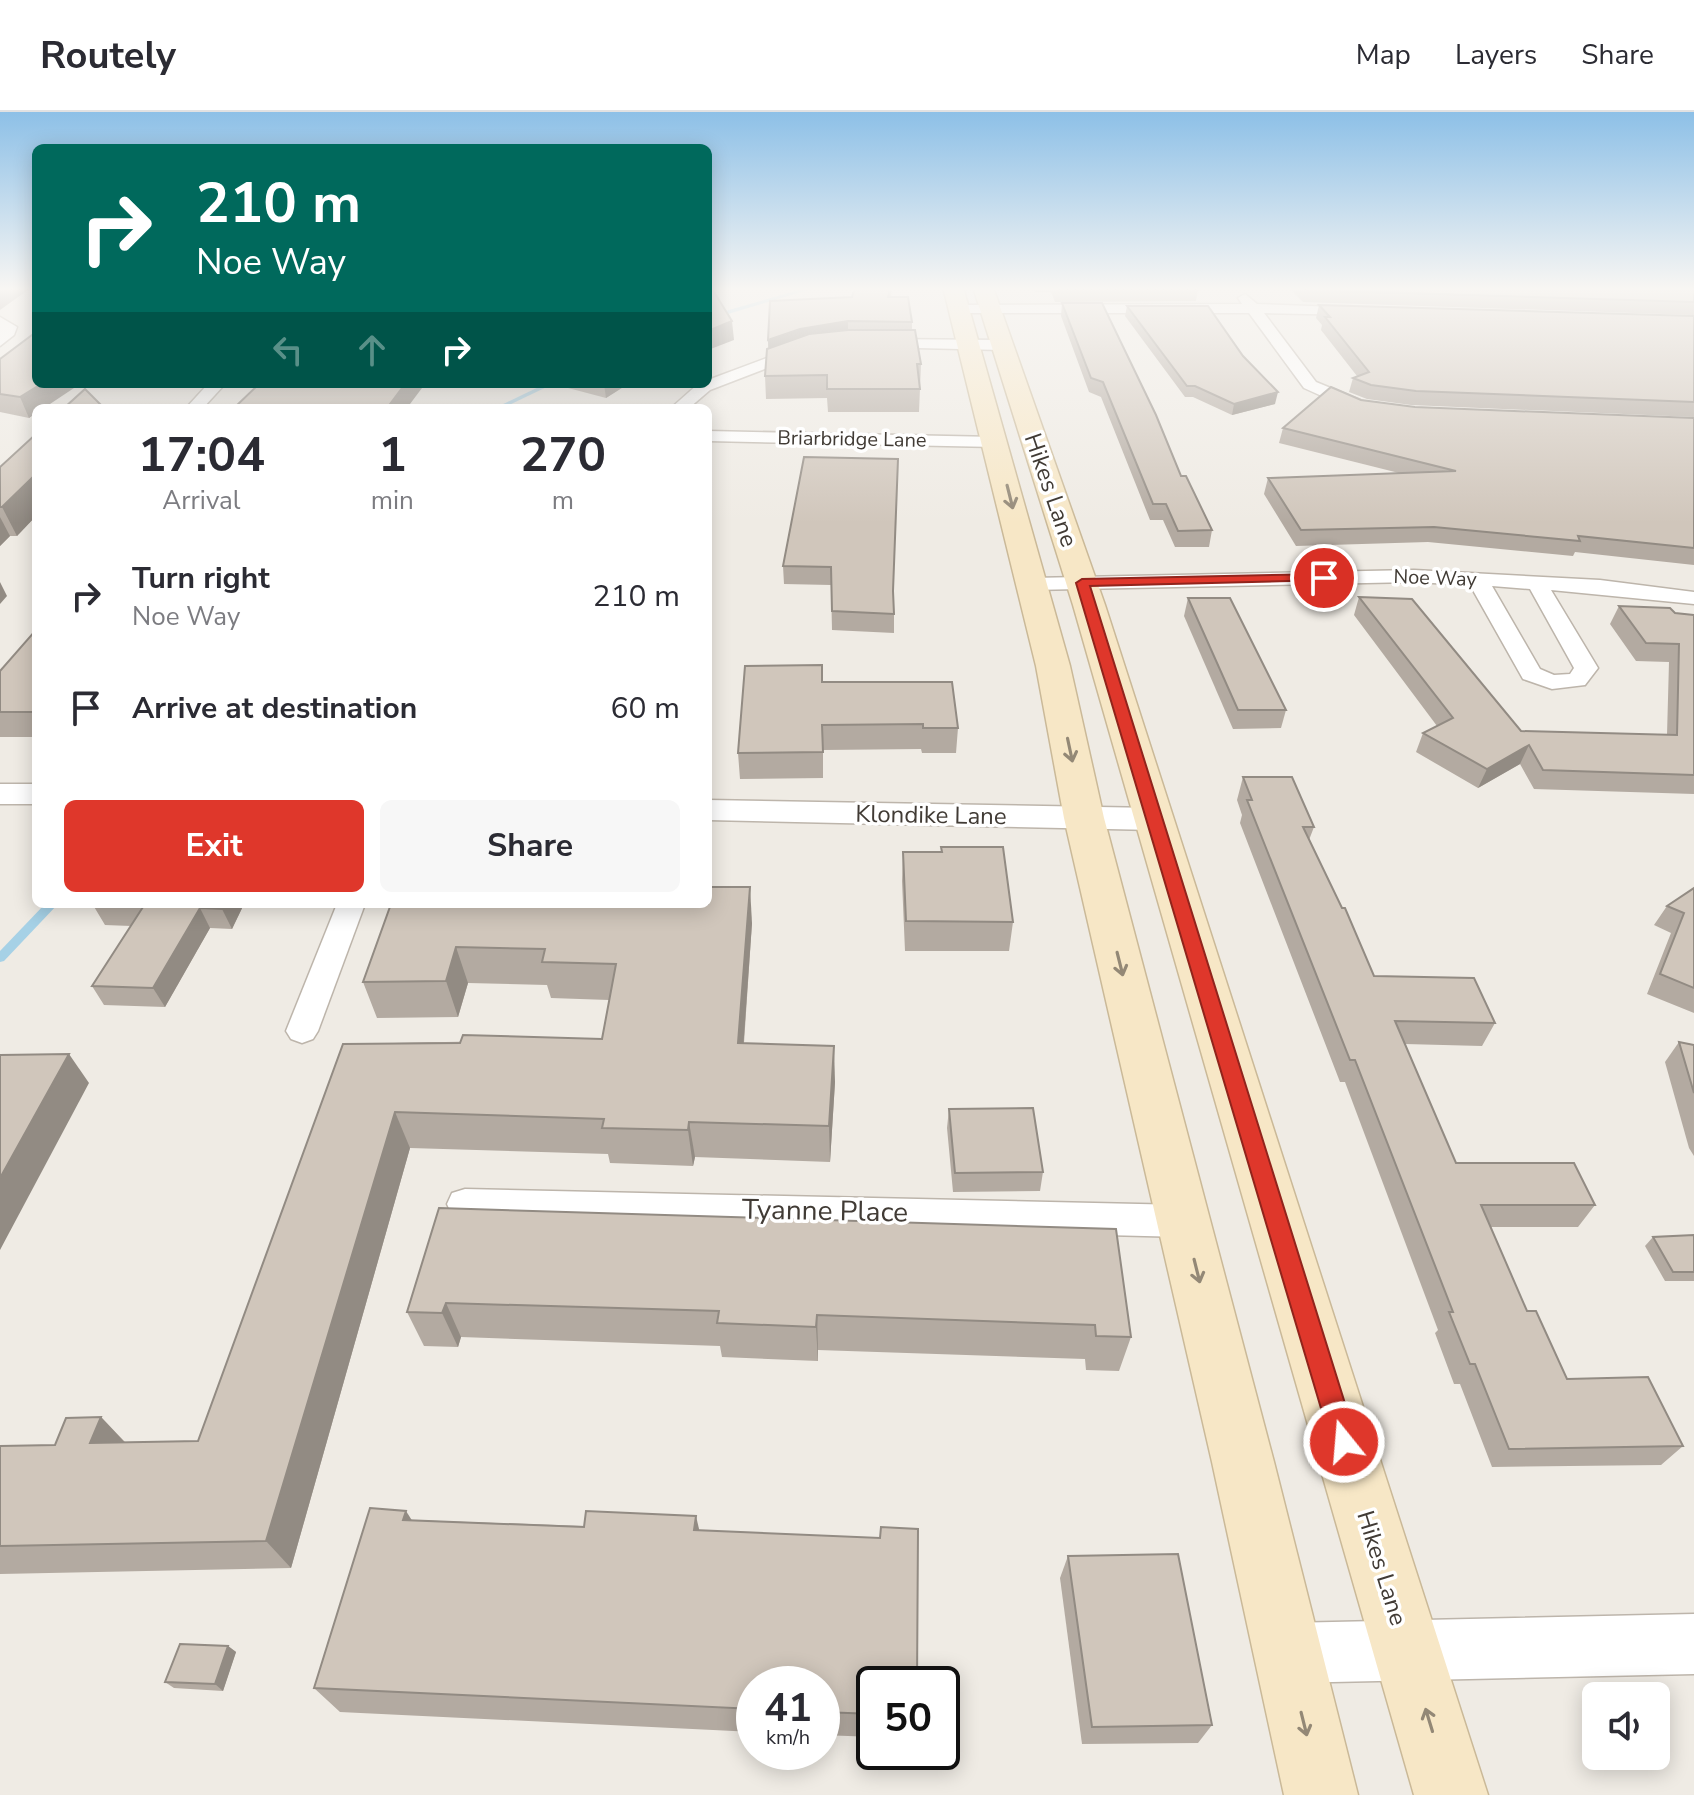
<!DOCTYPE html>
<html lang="en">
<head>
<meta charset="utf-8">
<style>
	body { margin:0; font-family:"Nunito Sans",sans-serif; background:#f7f7f7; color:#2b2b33; height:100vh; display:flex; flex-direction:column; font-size:30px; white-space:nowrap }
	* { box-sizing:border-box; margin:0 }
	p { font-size:26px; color:#7c7c81 }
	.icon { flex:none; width:44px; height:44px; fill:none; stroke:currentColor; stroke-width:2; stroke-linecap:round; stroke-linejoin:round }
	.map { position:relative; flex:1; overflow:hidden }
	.side { position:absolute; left:32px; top:292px; width:680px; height:504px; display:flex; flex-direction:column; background:#fff; border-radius:12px; box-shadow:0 4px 20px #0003 }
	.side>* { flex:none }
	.top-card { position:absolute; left:32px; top:32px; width:680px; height:244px; border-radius:12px; box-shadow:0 4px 20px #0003; background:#00695c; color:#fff; overflow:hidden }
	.fabs { position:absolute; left:1582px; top:1570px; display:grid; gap:16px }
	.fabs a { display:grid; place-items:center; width:88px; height:88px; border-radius:12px; background:#fff; box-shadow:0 4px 20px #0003; font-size:40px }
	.speed { position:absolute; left:736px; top:1554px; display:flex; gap:16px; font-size:40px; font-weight:700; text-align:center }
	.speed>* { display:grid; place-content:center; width:104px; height:104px; border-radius:50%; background:#fff; box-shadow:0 4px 20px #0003; line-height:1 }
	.speed small { font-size:20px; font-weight:400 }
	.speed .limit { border:4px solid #111; border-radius:12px; background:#fff; color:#111 }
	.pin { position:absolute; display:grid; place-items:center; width:68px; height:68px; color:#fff; margin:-34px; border:4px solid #fff; border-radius:50%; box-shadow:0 2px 8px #0007 }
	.me { position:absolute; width:88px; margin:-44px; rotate:343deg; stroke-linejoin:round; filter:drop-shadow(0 0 6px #0008) }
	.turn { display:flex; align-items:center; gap:28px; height:168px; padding:0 32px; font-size:36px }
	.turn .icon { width:104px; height:104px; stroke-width:2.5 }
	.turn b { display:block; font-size:56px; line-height:68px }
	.lanes { display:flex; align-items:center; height:76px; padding:0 32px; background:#0003; justify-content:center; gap:40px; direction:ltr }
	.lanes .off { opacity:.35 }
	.eta { display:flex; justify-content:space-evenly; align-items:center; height:136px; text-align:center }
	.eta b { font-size:48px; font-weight:700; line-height:56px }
	.action { display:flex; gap:16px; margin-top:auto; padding:16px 32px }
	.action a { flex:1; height:92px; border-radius:12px; background:#df372b; color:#fff; font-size:32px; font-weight:700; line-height:92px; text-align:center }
	.action a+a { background:#f7f7f7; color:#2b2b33 }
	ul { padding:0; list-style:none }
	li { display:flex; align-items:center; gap:24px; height:112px; padding:0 32px }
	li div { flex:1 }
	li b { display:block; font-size:30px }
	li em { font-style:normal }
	header { display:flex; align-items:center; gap:48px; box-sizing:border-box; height:112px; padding:0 40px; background:#fff; border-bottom:2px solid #e1e1e2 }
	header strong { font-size:38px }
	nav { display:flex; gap:44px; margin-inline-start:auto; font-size:28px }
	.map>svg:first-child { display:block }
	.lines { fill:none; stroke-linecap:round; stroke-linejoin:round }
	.stream { fill:#a6d1e6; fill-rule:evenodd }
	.minor-casing { stroke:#bdb5ab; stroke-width:3 }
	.tertiary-casing { stroke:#bdb5ab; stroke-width:3 }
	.secondary-casing { stroke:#cab998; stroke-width:3 }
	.minor { fill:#fff; fill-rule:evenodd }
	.tertiary { fill:#fff; fill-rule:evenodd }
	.secondary { fill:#f7e7c6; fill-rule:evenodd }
	.wall { fill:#b3aaa1 }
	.shaded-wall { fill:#928b83 }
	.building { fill:#d0c6bb; stroke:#928b83; stroke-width:2 }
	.oneway { stroke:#938876 }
	.route { fill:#df372b; stroke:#91241c; stroke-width:2 }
	.labels { text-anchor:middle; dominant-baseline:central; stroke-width:7; stroke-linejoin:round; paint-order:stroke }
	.far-street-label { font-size:20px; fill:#413b35; stroke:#fff }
	.street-label { font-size:24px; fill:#413b35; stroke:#fff }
	.near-street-label { font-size:28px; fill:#413b35; stroke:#fff }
</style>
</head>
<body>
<header>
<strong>Routely</strong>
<nav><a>Map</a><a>Layers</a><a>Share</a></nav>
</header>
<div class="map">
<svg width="1694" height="1683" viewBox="0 0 1694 1683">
	<rect width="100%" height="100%" fill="#efebe4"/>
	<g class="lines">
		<g class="stream">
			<polygon points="809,175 818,175 708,208 708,204"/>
			<polygon points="545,272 553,272 503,296 495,296"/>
			<polygon points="45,792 58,792 4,849 0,850 0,839"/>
		</g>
		<g class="minor-casing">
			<g id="minor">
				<polygon points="1245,182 1257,192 1362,196 1362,202 1357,203 1264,201 1316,270 1367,291 1369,295 1367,299 1355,299 1304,276 1249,201 959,201 952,197 959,193 1242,192 1238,186"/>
				<polygon points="0,205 17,215 14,223 0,234"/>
				<polygon points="880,227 1002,228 1010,233 1002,238 875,235 872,232"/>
				<polygon points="804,232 809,234 809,240 710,278 689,296 671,296 698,272 708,272 708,268"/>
				<polygon points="208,272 225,272 203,296 186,296"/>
				<polygon points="708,319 996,325 1005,330 996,335 708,329"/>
				<path d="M1414,458l186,10 94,12v12l-143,-14 47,78 -13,17 -33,4 -29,-10 -53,-94 -56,-3 -382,8 -11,-6 11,-6zM1492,474l38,3 44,79 -4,6 -16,1 -14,-6z"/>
				<polygon points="337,792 365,792 318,919 313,927 302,931 291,927 286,919"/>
				<polygon points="465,1077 1184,1093 1197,1098 1202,1109 1197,1120 1184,1125 465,1107 452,1103 447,1092 452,1081"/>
			</g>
		</g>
		<g class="tertiary-casing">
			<g id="tertiary">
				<rect x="0" y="672" width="36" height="20"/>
				<polygon points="708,688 1154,696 1166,699 1171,707 1166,715 1154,718 708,708"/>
				<polygon points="1694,1502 1694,1562 1287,1571 1266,1562 1257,1541 1266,1520 1287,1511"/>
			</g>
		</g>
		<g class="secondary-casing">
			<g id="secondary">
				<polygon points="943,175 963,175 1070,554 1104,706 1274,1350 1358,1683 1284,1683 1212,1350 1064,706 1036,554"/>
				<polygon points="973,175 993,175 1105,493 1488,1683 1414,1683 1073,493"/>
			</g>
		</g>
		<use href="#minor" class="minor"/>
		<use href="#tertiary" class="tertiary"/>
		<use href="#secondary" class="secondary"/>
	</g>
	<g class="wall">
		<polygon points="855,175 892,175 891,185 912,210 912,218 921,252 919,300 828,300 827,286 766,287 765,264 768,237 768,228 852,185"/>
		<polygon points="1032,175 1196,175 1198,178 1196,189 1055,190 1051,180 1035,180"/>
		<polygon points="1288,175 1694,175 1694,203 1303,190"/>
		<polygon points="1062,191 1181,364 1212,418 1209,435 1175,435 1163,408 1150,408 1101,285 1089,280 1061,204"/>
		<polygon points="1319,193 1694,204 1694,305 1411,293 1367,287 1349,280 1353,266 1357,264 1321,218 1322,213 1316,206"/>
		<polygon points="1127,194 1275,292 1232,303 1193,285 1185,285 1125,204"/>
		<polygon points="0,247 36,296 36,301 29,306 0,300"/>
		<polygon points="553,272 628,272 606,286"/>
		<polygon points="1361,288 1415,295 1694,306 1694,453 1575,440 1573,444 1428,430 1296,434 1264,382 1268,366 1399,361 1279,331 1283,316"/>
		<polygon points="36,322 36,404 17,424 10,424 0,434 0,355"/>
		<polygon points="804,345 893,481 894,502 894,521 832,518 831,473 784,472 783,454"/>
		<polygon points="1359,485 1521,619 1667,623 1669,550 1636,549 1610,512 1619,494 1694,503 1694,682 1534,677 1520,652 1478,676 1416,640 1423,621 1437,614 1354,503"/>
		<polygon points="1188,486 1286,598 1281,616 1233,617 1184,504"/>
		<polygon points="36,519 36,625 0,625 0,559"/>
		<polygon points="822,570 958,616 956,641 922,641 921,637 823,638 823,666 740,667 738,641"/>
		<polygon points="1243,665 1314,715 1309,728 1374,864 1495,911 1482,934 1405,932 1456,1051 1595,1093 1578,1115 1490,1115 1527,1199 1567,1267 1683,1334 1661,1353 1492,1355 1460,1272 1454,1272 1435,1221 1438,1218 1345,970 1340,970 1240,711 1242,703 1237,688"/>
		<polygon points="941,735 1013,810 1009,839 905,839 902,769 903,740 941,740"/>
		<polygon points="1694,776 1694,901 1647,882 1671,821 1654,813 1667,794"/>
		<polygon points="95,792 244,792 232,817 210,816 165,895 104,893 92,874 131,814 105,813 93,793"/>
		<polygon points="391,792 752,811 744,931 835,970 830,1050 695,1045 693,1054 610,1051 608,1042 410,1036 291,1456 0,1462 0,1334 55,1333 101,1305 125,1330 198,1329 343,932 602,927 609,888 551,886 547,873 468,871 458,905 377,906 363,870"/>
		<polygon points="1679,930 1694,933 1694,1044 1689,1036 1665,950"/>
		<polygon points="949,997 1043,1060 1040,1079 953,1080 947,1016"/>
		<polygon points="439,1096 1116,1117 1131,1225 1119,1259 1086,1258 1085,1247 818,1238 818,1249 722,1245 720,1234 461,1225 458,1235 424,1234 407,1200"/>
		<polygon points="1694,1123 1694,1169 1665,1169 1645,1134 1653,1125"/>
		<polygon points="412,1408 699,1418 874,1572 874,1625 822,1623 822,1572 754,1572 754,1620 340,1600 314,1576"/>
		<polygon points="1068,1444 1212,1613 1198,1631 1082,1632 1060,1466"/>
		<polygon points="228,1534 236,1540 223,1579 174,1576 165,1570"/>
	</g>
	<g class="shaded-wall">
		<polygon points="9,175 32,175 0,198 0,181"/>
		<polygon points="732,209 734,228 708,238 708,219"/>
		<polygon points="848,209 848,224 769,243 768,228 800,217"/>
		<polygon points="41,272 80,272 44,296 36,296 36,301 29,306 20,285"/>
		<polygon points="405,272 425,272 407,296 387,296"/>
		<polygon points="604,272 628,272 606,286"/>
		<polygon points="1278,280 1275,292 1232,303 1234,292"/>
		<polygon points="36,362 36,404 17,424 2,395"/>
		<polygon points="0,405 10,424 0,434"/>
		<polygon points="0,470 7,484 0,492"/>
		<polygon points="1529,633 1520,652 1478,676 1487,657"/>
		<polygon points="750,775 752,811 741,967 738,931"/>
		<polygon points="224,792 244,792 232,817 222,797"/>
		<polygon points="200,796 210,816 165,895 153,876"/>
		<polygon points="456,835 468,871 458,905 446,869"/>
		<polygon points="834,934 835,970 830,1050 829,1014"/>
		<polygon points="69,942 89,971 0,1138 0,1066"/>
		<polygon points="395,1000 410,1036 291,1456 266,1429"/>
		<polygon points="689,1010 695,1045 693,1054 688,1018"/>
		<polygon points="446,1191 461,1225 458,1235 442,1201"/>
		<polygon points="817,1203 818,1238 818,1249 816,1215"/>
		<polygon points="101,1305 130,1336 90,1331"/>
		<polygon points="406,1399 425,1429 403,1408"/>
		<polygon points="696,1404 703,1434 694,1418"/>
		<polygon points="228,1534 236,1540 223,1579 215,1572"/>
	</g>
	<g class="building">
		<polygon points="0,175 9,175 0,181"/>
		<polygon points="708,175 711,175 732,209 708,219"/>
		<polygon points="855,175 891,175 888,185 908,185 912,210 848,209 800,217 768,228 770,189 852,185"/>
		<polygon points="1055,175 1196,175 1198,178 1056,178"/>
		<polygon points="1303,175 1694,175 1694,190 1306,178"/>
		<polygon points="1062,191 1102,191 1156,303 1181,364 1186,364 1212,418 1178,419 1166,392 1153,392 1103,270 1091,266"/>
		<polygon points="1319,193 1694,204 1694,290 1416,279 1371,273 1353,266 1369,260 1325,205 1330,205"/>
		<polygon points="1127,194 1208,194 1243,244 1278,280 1234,292 1195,274 1187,274"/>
		<polygon points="848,218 915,218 921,252 917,252 920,277 827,277 827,263 765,264 767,237 809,222"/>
		<polygon points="36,220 36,272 41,272 20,285 0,282 0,247"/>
		<polygon points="259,272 405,272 387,296 234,296"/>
		<polygon points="1331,275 1361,288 1415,295 1694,306 1694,436 1578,424 1580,429 1434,415 1301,418 1268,366 1456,359 1283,316"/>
		<polygon points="85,277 104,296 64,296"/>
		<polygon points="36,322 36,362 2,395 0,395 0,355"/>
		<polygon points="804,345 898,347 893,479 894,502 832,499 831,455 783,454"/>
		<polygon points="1359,485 1412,487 1521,619 1677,623 1679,532 1646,531 1619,494 1670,496 1675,501 1694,503 1694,663 1543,658 1529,633 1487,657 1423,621 1453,606"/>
		<polygon points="1188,486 1230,486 1286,598 1238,598"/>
		<polygon points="35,519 36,600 0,600 0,559"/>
		<polygon points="822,553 822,570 952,570 958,616 923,616 923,612 822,613 823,640 738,641 745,554"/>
		<polygon points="1243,665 1292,665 1314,715 1303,715 1342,796 1345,796 1374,864 1474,866 1495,911 1395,909 1456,1051 1574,1051 1595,1093 1481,1093 1527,1199 1536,1199 1567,1267 1648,1265 1683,1334 1509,1337 1475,1252 1470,1252 1449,1200 1453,1200 1355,948 1350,948 1247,688 1252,688"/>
		<polygon points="941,735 1003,735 1013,810 906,809 903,740 942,740"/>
		<polygon points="708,775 750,775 738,931 834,934 829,1014 689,1010 688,1018 602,1016 604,1007 395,1000 266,1429 0,1434 0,1334 55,1333 66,1306 101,1305 90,1331 198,1329 343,932 460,931 463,923 602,927 616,852 542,850 545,837 456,835 446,869 363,870 391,792 708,792"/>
		<polygon points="1694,776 1694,876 1660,862 1684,801 1667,794"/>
		<polygon points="95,792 224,792 222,797 200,796 153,876 92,874 143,795 93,793"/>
		<polygon points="1679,930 1694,933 1694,981"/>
		<polygon points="69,942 0,1066 0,943"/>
		<polygon points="1033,996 1043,1060 955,1061 949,997"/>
		<polygon points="439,1096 1116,1117 1131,1225 1096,1224 1095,1213 817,1203 816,1215 717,1211 719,1199 446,1191 442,1201 407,1200"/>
		<polygon points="1694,1123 1694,1160 1673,1160 1653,1125"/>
		<polygon points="370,1396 406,1399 403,1408 584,1415 586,1399 696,1404 694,1418 880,1426 881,1415 918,1417 917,1572 874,1572 874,1602 822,1600 822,1572 754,1572 754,1597 314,1576"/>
		<polygon points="1178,1442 1212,1613 1092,1615 1068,1444"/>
		<polygon points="180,1532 228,1534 215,1572 165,1570"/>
	</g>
	<defs><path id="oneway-shaft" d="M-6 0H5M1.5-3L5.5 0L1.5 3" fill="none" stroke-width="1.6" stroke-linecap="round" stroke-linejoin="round" transform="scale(2)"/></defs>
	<g class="oneway">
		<use href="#oneway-shaft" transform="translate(1010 385) rotate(76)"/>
		<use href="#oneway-shaft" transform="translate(1070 638) rotate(78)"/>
		<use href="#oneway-shaft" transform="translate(1120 852) rotate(76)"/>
		<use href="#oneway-shaft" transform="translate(1197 1159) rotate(76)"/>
		<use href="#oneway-shaft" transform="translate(1429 1608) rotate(-107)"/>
		<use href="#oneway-shaft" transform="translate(1304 1612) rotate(76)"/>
	</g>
	<linearGradient id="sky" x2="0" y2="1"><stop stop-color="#8dc0e7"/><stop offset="0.43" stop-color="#f8f6f3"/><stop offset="1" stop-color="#f8f6f3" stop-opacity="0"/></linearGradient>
	<rect width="1694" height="411" fill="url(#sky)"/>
	<polygon class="route" points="1324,462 1328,463 1328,468 1090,474 1357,1330 1353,1339 1344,1343 1335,1339 1331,1330 1076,471 1082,467"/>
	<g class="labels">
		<g class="far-street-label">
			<text transform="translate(852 327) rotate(1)">Briarbridge Lane</text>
			<text transform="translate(1435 466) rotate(2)">Noe Way</text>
		</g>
		<g class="street-label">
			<text transform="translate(1051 378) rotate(71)">Hikes Lane</text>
			<text transform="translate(931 703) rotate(1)">Klondike Lane</text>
			<text transform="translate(1382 1456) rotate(73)">Hikes Lane</text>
		</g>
		<g class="near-street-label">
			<text transform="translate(825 1099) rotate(1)">Tyanne Place</text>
		</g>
	</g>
</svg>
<div class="fabs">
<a><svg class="icon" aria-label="sound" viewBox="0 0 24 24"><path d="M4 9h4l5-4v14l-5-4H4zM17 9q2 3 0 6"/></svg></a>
</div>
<div class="speed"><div>41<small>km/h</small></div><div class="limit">50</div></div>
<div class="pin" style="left:1324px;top:466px;background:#d93025"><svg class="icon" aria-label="arrive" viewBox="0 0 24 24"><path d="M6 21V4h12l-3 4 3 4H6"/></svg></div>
<svg class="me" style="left:1344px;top:1330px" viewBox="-20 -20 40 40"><circle r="17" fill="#df372b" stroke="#fff" stroke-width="3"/><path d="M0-11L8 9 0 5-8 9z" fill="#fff"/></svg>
<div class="top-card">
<div class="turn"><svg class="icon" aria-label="right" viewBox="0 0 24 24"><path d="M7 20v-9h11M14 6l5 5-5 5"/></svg><div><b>210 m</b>Noe Way</div></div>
<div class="lanes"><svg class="icon off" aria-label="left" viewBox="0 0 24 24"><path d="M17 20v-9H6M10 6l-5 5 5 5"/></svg><svg class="icon off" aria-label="ahead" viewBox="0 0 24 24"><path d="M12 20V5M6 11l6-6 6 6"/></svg><svg class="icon" aria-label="right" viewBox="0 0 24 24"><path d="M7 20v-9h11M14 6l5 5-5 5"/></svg></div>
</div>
<section class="side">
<div class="eta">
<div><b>17:04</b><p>Arrival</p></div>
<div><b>1</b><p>min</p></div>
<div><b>270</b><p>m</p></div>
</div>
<ul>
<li><svg class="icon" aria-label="right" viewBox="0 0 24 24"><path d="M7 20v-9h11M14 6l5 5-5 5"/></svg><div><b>Turn right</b><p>Noe Way</p></div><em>210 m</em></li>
<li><svg class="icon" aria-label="arrive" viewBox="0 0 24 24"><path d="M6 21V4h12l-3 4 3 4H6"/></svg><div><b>Arrive at destination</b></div><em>60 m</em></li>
</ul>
<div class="action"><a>Exit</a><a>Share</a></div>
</section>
</div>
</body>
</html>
